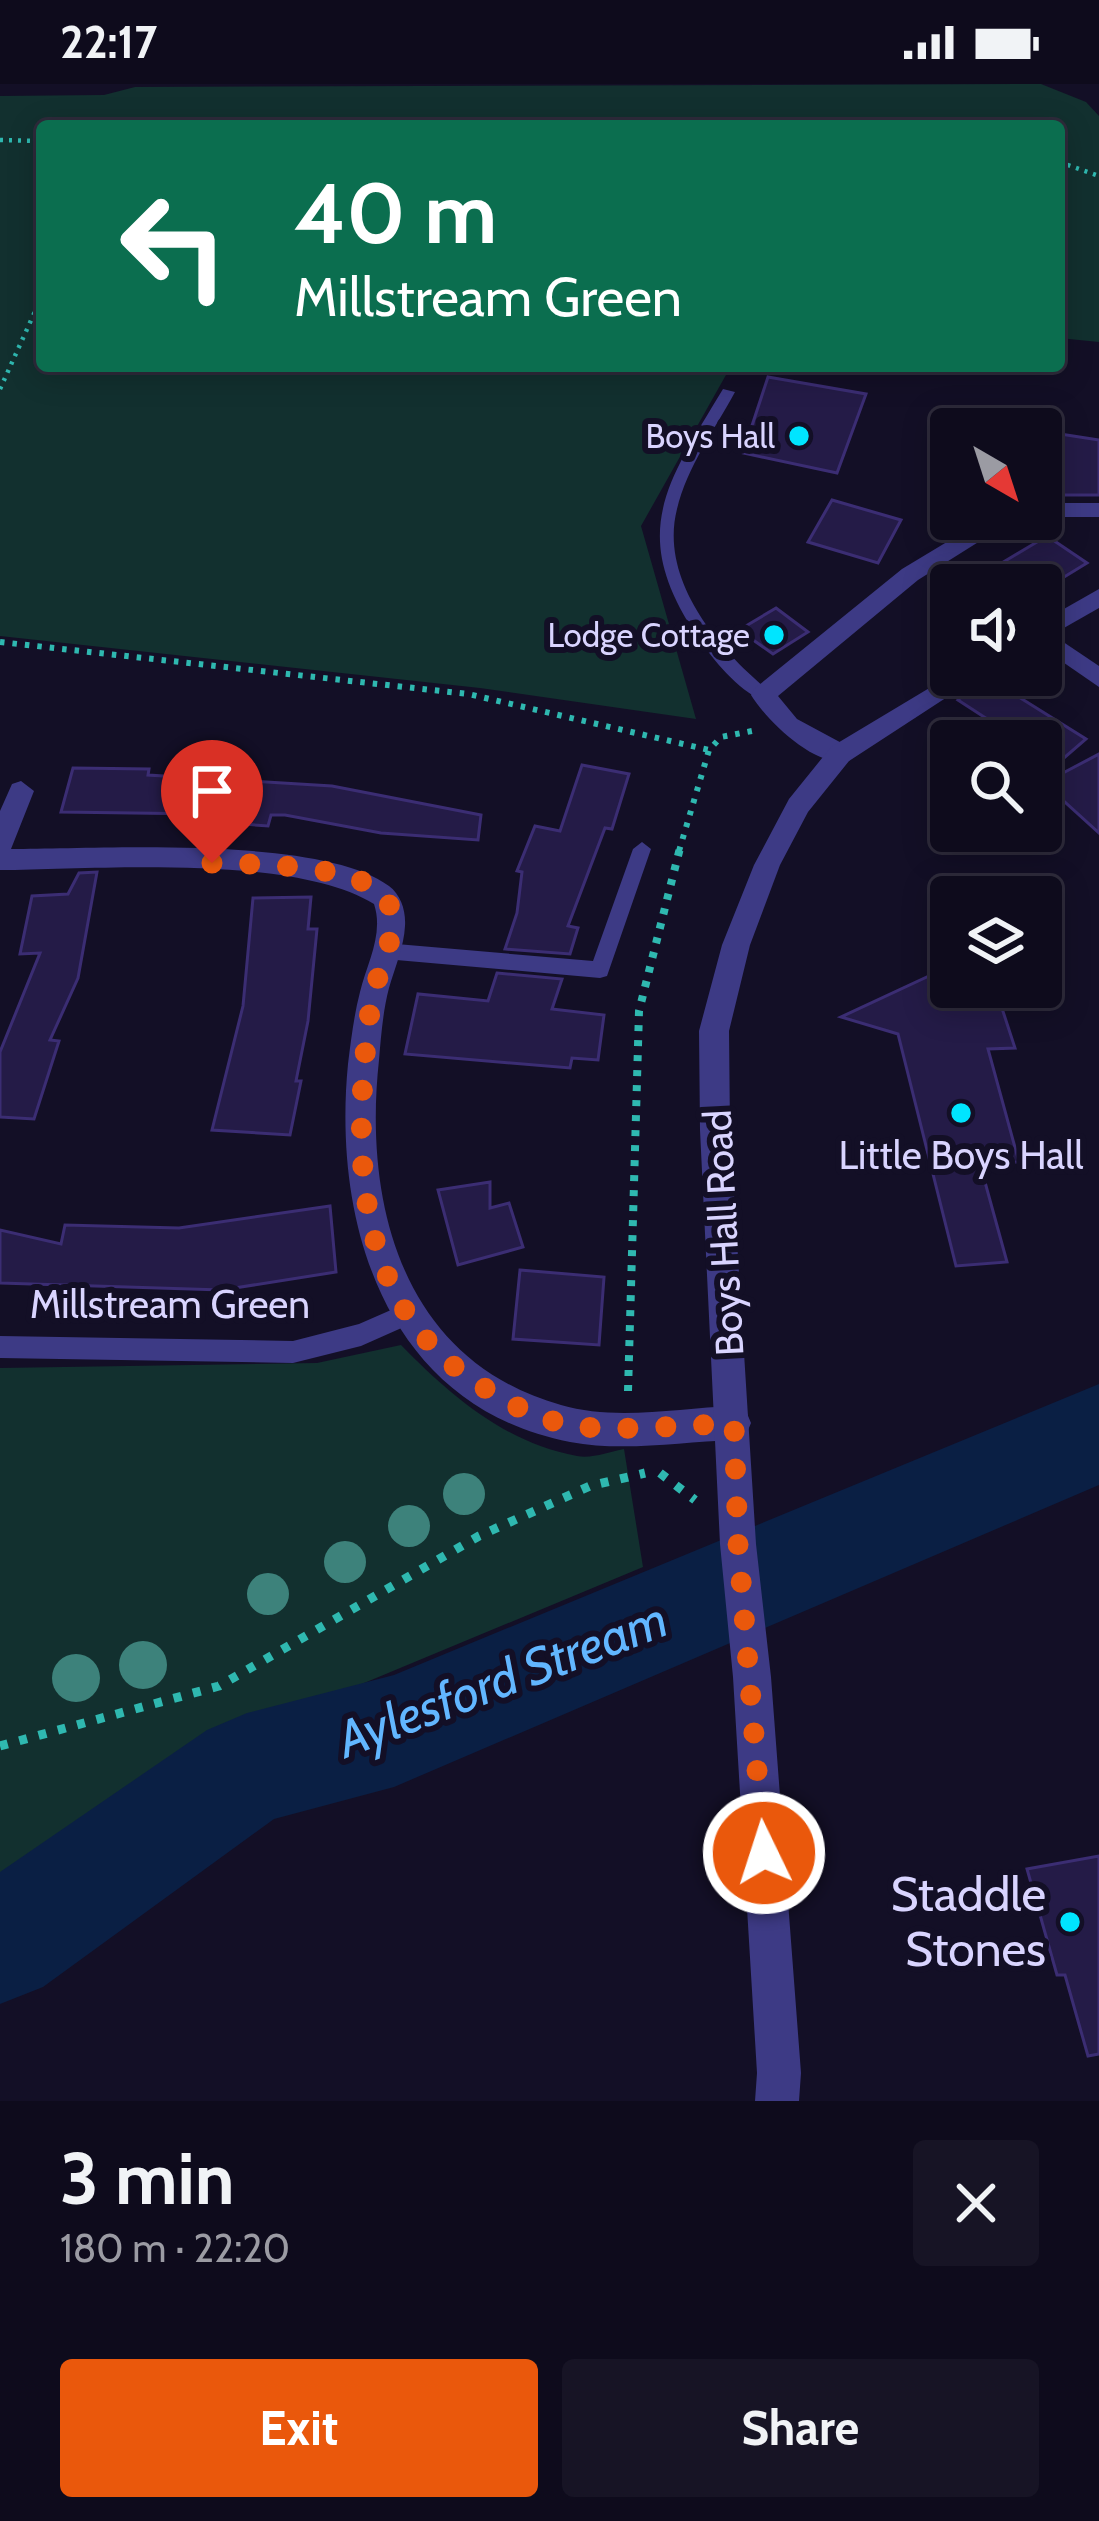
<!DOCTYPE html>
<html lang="en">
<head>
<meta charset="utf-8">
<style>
	body { margin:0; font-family:Cabin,sans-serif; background:#171425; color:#f1f3f6; height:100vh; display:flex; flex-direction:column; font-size:45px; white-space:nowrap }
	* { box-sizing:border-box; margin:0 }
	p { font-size:39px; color:#9b9ba3 }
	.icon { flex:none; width:66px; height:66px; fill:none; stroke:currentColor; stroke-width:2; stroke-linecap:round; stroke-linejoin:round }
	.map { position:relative; height:2017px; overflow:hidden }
	.side { display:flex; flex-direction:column; background:#0e0b1c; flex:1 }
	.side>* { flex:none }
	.guide { position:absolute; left:36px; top:36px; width:1029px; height:252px; border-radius:12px; box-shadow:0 6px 30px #0003,0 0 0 3px #2e2b3b; background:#0b6e4f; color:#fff; overflow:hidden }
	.needle { width:78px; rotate:141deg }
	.controls { position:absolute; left:930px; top:324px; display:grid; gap:24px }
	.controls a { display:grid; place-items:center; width:132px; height:132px; border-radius:12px; background:#0e0b1c; box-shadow:0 6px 30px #0003,0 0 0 3px #2e2b3b; font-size:60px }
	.pin { position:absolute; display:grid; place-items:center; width:102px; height:102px; color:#fff; margin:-123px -51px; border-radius:50% 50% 50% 0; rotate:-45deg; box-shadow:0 0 12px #0007 }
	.pin .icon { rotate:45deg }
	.me { position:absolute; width:132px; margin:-66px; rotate:356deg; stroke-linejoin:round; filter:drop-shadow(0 0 9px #0008) }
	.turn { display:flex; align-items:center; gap:42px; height:252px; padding:0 60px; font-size:54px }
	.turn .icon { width:156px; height:156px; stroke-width:2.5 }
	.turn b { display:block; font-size:84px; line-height:102px }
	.round { display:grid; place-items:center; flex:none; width:126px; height:126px; border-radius:12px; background:#171425 }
	.overview { display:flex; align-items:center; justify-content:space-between; height:204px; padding:0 60px }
	h1 { font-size:72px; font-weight:700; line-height:90px }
	.action { display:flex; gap:24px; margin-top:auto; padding:24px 60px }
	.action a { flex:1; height:138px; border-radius:12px; background:#ea580c; color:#fff; font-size:48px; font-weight:700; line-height:138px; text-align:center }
	.action a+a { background:#171425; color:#f1f3f6 }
	.status { display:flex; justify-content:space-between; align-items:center; height:84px; padding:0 60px; background:#0e0b1c; direction:ltr }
	.status svg { height:33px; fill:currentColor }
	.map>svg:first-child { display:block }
	.green { fill:#12302f }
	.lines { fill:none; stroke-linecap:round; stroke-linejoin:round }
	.river { fill:#0a1f44; fill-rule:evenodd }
	.building { fill:#241b47; stroke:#3b2d73; stroke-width:3 }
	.path-far3 { stroke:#2fb8b0; stroke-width:4.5; stroke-dasharray:3 6; stroke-linecap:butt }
	.path-far2 { stroke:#2fb8b0; stroke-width:6; stroke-dasharray:4.5 8; stroke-linecap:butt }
	.path-far1 { stroke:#2fb8b0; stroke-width:8; stroke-dasharray:6 9; stroke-linecap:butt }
	.path { stroke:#2fb8b0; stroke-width:9; stroke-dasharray:8 12; stroke-linecap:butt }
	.service { fill:#3d3a85; fill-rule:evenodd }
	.minor { fill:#3d3a85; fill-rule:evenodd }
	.tertiary { fill:#3d3a85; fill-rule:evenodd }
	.tree { fill:#3d827b }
	.route { stroke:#ea580c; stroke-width:21; stroke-dasharray:0 37.8 }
	.poi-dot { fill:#00e5ff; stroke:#130f26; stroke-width:4.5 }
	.labels { text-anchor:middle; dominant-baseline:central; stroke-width:12; stroke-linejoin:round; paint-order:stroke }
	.far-poi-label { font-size:33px; fill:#d9d4ff; stroke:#130f26; text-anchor:end }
	.poi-label { font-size:39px; fill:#d9d4ff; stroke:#130f26 }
	.street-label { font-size:39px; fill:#d9d4ff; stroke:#130f26 }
	.near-poi-label { font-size:48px; fill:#d9d4ff; stroke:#130f26; text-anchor:end }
	.near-water-label { font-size:51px; font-style:italic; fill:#62b6ff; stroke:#130f26 }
</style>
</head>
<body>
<div class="status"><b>22:17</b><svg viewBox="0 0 49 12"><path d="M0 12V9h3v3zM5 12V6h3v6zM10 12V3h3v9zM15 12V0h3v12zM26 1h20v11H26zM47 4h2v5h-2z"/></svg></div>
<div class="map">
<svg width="1099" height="2017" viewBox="0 0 1099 2017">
	<rect width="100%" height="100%" fill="#130f26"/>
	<g class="green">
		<polygon points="1041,0 1086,18 1099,32 1099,258 1059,254 1059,42 42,42 42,282 731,282 641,442 696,635 480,604 0,552 0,12 104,11 135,3"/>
		<path d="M401,1261c49,50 104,98 176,111 14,3 32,-4 47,-7l19,118 -387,161 -256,178v-538l317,-5z"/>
	</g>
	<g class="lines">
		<polygon class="river" points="1099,1300 1099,1401 394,1703 274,1735 43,1903 0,1920 0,1788 207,1646 247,1629 394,1591"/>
	</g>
	<g class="building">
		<polygon points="768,293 866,310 837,389 743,369"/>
		<polygon points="1041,347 1099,356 1099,411 1041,411"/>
		<polygon points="832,416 901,436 878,479 808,458"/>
		<polygon points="1047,452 1087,479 1051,501 965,501"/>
		<polygon points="776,524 808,548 773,570 739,546"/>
		<polygon points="985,592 1086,655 1057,680 1041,670 1041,657 1021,657 958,616"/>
		<polygon points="1099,670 1099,749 1044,699"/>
		<polygon points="582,681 629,690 612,745 605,744 568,842 578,844 570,870 505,865 517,829 522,788 517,787 535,742 560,747"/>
		<polygon points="73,684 149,685 148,691 332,702 481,731 478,756 381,749 285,731 271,731 268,742 204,737 206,730 61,728"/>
		<polygon points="97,788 78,894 50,956 59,957 34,1035 0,1033 0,968 40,869 20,870 32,812 68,810 79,789"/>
		<polygon points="311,813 308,845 317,845 308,937 296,997 301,997 290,1051 212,1046 243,922 253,814"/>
		<polygon points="944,885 951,903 995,903 1015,964 988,965 1019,1078 980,1080 1007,1178 956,1182 898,950 841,933"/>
		<polygon points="497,889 562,895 552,925 604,931 598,976 572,974 570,984 405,970 418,910 488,917"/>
		<polygon points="490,1098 490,1124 509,1119 523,1163 458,1181 438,1106"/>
		<polygon points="330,1122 336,1188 222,1206 0,1199 0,1146 61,1160 65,1141 179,1144"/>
		<polygon points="520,1186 604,1193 599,1261 513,1255"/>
		<polygon points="1099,1772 1099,1970 1088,1972 1065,1891 1057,1891 1027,1785"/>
	</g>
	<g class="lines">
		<g class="path-far3">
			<polyline points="0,56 42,57"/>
			<polyline points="1059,78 1099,92"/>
			<polyline points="0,305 42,212"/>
		</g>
		<g class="path-far2">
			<polyline points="0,558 468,610 709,666"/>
			<polyline points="679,767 709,666 721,653 752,647"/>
		</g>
		<polyline class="path-far1" points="628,1307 639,927 680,764"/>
		<g class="path">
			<polyline points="660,1389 695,1416"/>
			<polyline points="0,1662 219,1602 479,1452 590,1402 645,1389"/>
		</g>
		<g class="service">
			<path d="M723,305l12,3c-20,37 -48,75 -58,117 -18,71 41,140 92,182l3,4 -9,6c-26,-12 -50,-41 -66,-65 -69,-103 -31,-152 26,-247z"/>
			<polygon points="642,758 651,765 607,892 600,894 385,875 375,867 385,859 593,877 633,765"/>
			<polygon points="407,1219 415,1222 419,1230 415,1238 361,1262 293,1279 0,1274 0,1252 293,1257 359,1240"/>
		</g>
		<g class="minor">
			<rect x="1041" y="419" width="58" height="14"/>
			<path d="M985,435h30l-97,61 -140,116 19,23 52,28 4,7 -4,7c-33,8 -82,-40 -98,-66l3,-6 148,-120z"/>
			<polygon points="1041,543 1099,582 1099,603 1041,563"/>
			<path d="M21,697l13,10 -23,58c87,0 310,-14 378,37 12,9 17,25 16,40 -1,21 -10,41 -16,62 -6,23 -8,48 -10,72 -16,147 25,301 182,345 54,16 118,3 173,1l12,5 5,12 -5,12 -12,5c-54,2 -111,12 -164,2 -182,-35 -238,-215 -222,-378 3,-24 6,-49 12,-72 7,-29 24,-58 14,-88 -82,-50 -276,-35 -374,-34v-59l12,-27z"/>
		</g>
		<g class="tertiary">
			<polygon points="1099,505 1099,524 1041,557 1041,538"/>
			<polygon points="951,591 981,591 849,677 808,728 780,781 750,861 729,947 730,1046 756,1460 771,1593 801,1989 799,2017 755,2017 757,1989 733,1593 720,1460 700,1046 699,947 722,861 754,781 789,715 831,663"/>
		</g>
	</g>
	<g class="tree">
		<circle cx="464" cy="1410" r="21"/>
		<circle cx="409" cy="1442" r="21"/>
		<circle cx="345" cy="1478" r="21"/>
		<circle cx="268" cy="1510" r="21"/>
		<circle cx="143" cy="1581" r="24"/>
		<circle cx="76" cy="1594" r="24"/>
	</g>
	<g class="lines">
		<path class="route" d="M212,779c39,1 152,1 174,36 19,27 -11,75 -15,105 -18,132 -23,291 100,375 31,21 62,39 99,46 46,8 115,-1 164,-1l4,120 26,309"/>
	</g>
	<g class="poi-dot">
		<circle cx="799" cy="352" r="12"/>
		<circle cx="774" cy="551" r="12"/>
		<circle cx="961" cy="1029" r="12"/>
		<circle cx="1070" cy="1838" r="12"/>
	</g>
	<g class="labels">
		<g class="far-poi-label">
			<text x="775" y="352">Boys Hall</text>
			<text x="750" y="551">Lodge Cottage</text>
		</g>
		<g class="poi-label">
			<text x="961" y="1071">Little Boys Hall</text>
		</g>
		<g class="street-label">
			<text transform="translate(723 1149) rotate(-93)">Boys Hall Road</text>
			<text x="170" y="1220">Millstream Green</text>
		</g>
		<g class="near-poi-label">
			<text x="1046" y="1810">Staddle<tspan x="1046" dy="55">Stones</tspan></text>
		</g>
		<g class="near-water-label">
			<text transform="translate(502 1595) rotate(-21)">Aylesford Stream</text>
		</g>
	</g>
</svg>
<div class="controls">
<a><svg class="needle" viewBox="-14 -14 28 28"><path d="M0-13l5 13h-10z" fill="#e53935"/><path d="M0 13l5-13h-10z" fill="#9b9ba3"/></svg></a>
<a><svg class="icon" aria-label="sound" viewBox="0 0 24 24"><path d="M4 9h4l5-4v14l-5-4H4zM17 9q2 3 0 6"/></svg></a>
<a><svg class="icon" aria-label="search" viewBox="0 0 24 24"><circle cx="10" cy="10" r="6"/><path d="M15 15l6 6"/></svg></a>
<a><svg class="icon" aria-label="layers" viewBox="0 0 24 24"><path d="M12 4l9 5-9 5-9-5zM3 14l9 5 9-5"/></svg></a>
</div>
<div class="pin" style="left:212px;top:779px;background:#d93025"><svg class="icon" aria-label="arrive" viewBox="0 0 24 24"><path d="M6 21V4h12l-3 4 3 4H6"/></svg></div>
<svg class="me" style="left:764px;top:1769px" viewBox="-20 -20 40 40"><circle r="17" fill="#ea580c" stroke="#fff" stroke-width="3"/><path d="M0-11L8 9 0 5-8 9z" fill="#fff"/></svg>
<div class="guide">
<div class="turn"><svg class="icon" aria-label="left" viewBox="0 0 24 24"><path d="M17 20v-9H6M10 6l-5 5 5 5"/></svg><div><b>40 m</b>Millstream Green</div></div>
</div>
</div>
<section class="side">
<div class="overview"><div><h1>3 min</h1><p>180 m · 22:20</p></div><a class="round"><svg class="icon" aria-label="close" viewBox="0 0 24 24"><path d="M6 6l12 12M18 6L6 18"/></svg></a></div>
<div class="action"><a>Exit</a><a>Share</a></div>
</section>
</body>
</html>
